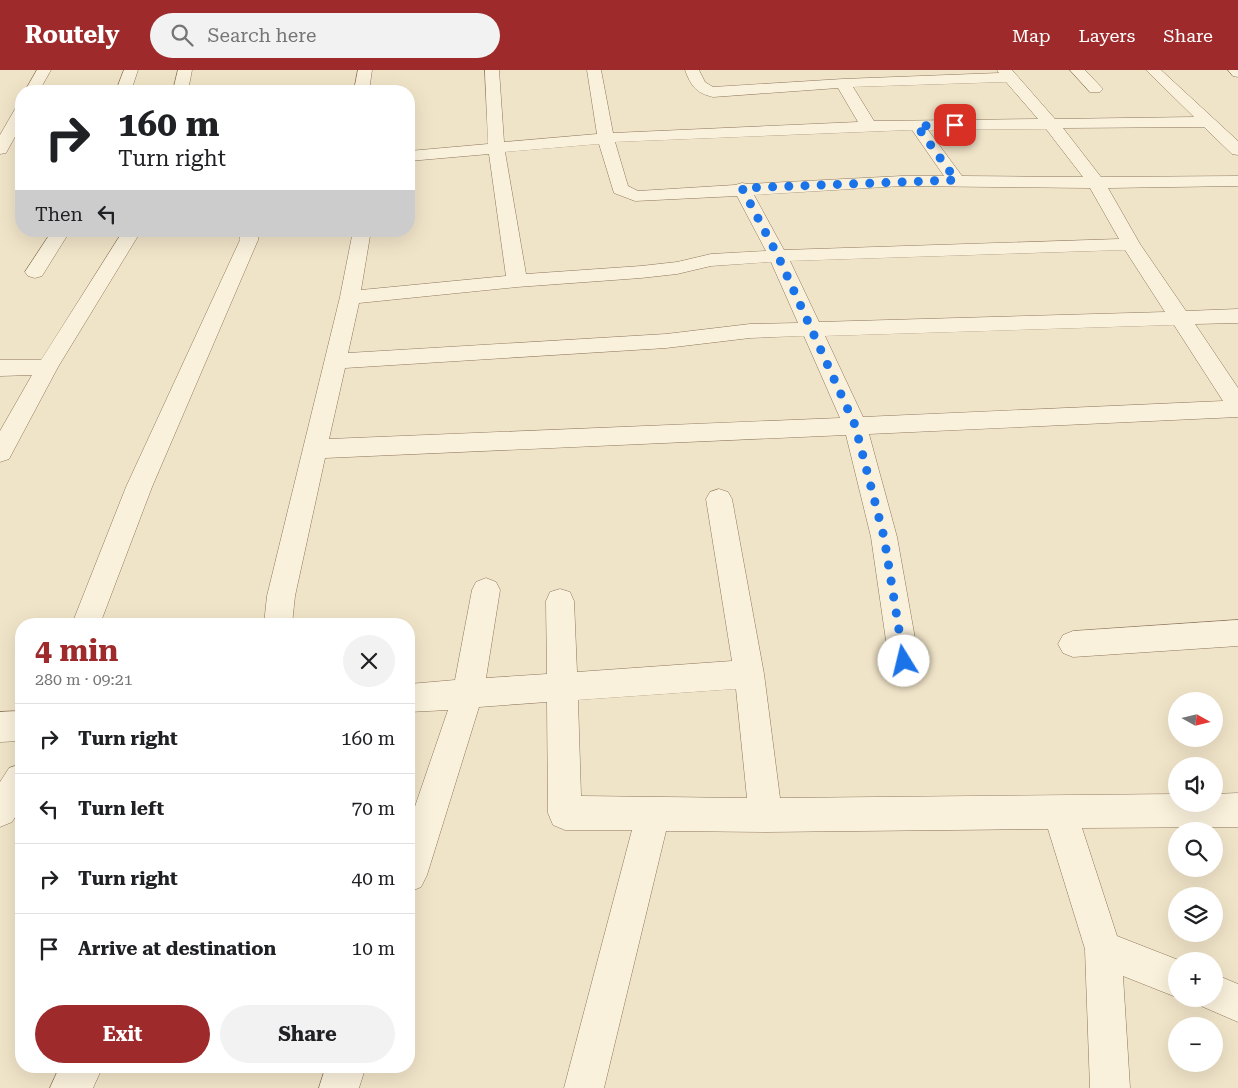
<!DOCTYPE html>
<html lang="en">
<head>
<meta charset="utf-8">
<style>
	body { margin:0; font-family:"Roboto Serif",serif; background:#f2f2f2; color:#202124; height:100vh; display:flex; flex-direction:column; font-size:19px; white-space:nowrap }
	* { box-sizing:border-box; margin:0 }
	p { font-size:16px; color:#757577 }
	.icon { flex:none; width:28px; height:28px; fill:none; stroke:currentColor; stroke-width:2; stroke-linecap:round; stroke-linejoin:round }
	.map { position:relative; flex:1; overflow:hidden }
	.sheet { position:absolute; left:15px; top:548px; width:400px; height:455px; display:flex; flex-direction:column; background:#fff; border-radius:20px; box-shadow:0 5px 20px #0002 }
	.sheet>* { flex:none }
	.hud { position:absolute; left:15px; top:15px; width:400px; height:152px; border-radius:20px; box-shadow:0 5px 20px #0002; background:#fff; color:#202124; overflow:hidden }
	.needle { width:32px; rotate:98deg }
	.tools { position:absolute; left:1168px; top:622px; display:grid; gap:10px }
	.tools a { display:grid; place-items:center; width:55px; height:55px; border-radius:50%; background:#fff; box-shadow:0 5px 20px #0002; font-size:25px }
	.pin { position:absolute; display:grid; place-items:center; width:42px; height:42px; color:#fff; margin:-21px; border-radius:10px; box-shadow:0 2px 8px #0006 }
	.me { position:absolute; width:55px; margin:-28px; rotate:351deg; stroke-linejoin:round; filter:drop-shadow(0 0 4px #0008) }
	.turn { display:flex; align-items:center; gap:18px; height:105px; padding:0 20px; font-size:22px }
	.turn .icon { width:65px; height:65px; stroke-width:2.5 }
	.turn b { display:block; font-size:35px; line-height:42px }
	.then { display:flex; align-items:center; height:48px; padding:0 20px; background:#0003; gap:10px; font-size:19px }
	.round { display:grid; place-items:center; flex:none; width:52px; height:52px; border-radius:26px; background:#f2f2f2 }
	.overview { display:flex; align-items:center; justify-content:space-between; height:85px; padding:0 20px }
	h1 { font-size:30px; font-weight:700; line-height:38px; color:#9e2a2b }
	.cta { display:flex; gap:10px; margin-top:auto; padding:10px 20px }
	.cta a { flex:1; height:58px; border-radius:30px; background:#9e2a2b; color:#fff; font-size:20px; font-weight:700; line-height:58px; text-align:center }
	.cta a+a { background:#f2f2f2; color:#202124 }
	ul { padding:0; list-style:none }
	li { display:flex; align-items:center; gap:15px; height:70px; padding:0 20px; border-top:1px solid #e0e0e0 }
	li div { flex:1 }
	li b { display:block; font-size:19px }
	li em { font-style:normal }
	header { display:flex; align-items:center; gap:30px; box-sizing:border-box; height:70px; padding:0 25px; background:#9e2a2b; color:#fff }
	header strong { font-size:24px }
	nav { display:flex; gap:28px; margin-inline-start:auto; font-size:18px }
	.search { width:350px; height:45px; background:#f2f2f2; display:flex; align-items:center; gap:12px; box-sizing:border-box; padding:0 18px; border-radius:28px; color:#757577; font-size:19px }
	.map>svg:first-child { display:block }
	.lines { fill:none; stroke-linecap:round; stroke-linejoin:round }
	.minor-casing { stroke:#8d765c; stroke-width:1 }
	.minor { fill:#faf1dc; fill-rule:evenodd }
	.route { stroke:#1a73e8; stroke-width:9; stroke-dasharray:0 16.2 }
</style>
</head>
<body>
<header>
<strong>Routely</strong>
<div class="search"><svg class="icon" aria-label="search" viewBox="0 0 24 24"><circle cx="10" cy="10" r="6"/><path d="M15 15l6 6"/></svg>Search here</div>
<nav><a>Map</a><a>Layers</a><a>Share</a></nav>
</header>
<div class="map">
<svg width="1238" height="1018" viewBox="0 0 1238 1018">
	<rect width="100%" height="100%" fill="#f0e4c8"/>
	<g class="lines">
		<g class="minor-casing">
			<g id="minor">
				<polygon points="37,0 51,0 39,21 25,21"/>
				<polygon points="124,0 138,0 131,21 116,21"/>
				<polygon points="178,0 192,0 188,21 173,21"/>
				<polygon points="358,0 372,0 369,21 354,21"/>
				<path d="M485,0h14l5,72 93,-8 -10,-64h14l12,63 245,-11 -20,-34 -125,9c-17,-4 -22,-11 -28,-27h14l6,12 8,5 130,-8 156,-6 -2,-3h15l43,49 139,-2 -48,-47h15l77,71v14l-6,-1 -28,-27 -141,1 38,49 137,-1v10l-130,2 32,56 46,67 52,-2v14l-43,1 43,64v29l-369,17 28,103 22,124 -5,10 -10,3 -10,-3 -5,-10 -18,-124 -25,-102 -521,23 -30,138 -3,28h-28l3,-28 73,-299 12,-61 -1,-5h18l1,5 -9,54 145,-14 -17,-122 -80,7v-10l79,-7zM1006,12l32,37 -164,2 -21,-34zM1046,59l37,48 -121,-1 -34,-46zM912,60l32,46h-42l-154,8 -6,-1 -7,2 -97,6 -10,-5 -13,-44zM599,74l15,49 21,8 102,-5 29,55 -55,3 -34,8 -36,4 -115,8 -21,-122zM902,116l188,2 29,51 -335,11 -30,-55zM1125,180l40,62 -346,10 -29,-61zM771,192l27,61 -48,1 -84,10 -318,19 11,-50 158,-16 124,-9 36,-4 34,-8zM1174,255l49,76 -360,16 -38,-81zM804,266l36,82 -511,21 16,-71 321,-20 84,-10z"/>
				<polygon points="1070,0 1085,0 1103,19 1100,22 1090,22"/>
				<polygon points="1228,0 1238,0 1238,7 1233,6"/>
				<polygon points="21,37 21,56 6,83 0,84 0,65 15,39"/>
				<polygon points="52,161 70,161 42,206 35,208 28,206 25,202"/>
				<polygon points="123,161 141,161 58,297 9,389 0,392 0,361 32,305 0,306 0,290 41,290"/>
				<polygon points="240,161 258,161 258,170 152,417 100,554 72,554 126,417 240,170"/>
				<path d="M719,419l9,3 4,7 32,175 16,124 396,-4v10h38v-10l24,-1v34l-156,1 35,108 64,25h-5v36l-53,-21 7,112h-40l-5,-139 -37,-120 -282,3 -100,-1 -62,257h-40l68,-258h-67l-12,-5 -5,-12 -1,-111 -68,5 -52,168 -6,12 -12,5v-68l39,-114 -39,2v-28l46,-4 17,-90 4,-8 10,-4 10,4 4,8 -14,88 61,-4 -1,-73 4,-9 10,-3 10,3 4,9 3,71 155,-11 -26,-162 4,-7zM736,619l11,109 -166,-2 -3,-96z"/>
				<polygon points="1238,550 1238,576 1073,587 1063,583 1058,574 1063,565 1073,561"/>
				<polygon points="21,641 21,671 0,672 0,642"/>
				<polygon points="21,694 21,738 12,752 0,757 0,712 9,698"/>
				<polygon points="1214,904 1238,914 1238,952 1201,936 1197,929 1214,929"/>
				<polygon points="60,996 103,996 93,1018 50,1018"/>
				<polygon points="326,996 366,996 359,1018 319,1018"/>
			</g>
		</g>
		<use href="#minor" class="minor"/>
	</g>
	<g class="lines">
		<polyline class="route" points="904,591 884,467 855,355 778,186 742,118 956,110 917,56 955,55"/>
	</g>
</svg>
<div class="tools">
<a><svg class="needle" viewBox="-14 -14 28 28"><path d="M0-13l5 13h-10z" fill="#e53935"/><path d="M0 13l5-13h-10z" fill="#757577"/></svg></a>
<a><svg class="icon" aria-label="sound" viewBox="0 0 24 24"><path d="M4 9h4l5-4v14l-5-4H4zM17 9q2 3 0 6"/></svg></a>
<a><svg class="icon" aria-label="search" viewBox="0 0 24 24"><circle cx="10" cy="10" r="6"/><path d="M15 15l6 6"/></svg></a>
<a><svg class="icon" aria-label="layers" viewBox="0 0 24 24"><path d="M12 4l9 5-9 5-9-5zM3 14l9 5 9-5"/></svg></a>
<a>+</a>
<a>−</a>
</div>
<div class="pin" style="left:955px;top:55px;background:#d93025"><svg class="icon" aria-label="arrive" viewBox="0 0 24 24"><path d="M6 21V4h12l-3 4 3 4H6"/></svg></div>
<svg class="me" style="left:904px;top:591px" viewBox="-20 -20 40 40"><circle r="19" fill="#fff"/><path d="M0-13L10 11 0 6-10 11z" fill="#1a73e8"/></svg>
<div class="hud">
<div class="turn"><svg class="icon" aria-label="right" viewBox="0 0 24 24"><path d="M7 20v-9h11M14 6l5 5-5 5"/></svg><div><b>160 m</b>Turn right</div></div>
<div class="then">Then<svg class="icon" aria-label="left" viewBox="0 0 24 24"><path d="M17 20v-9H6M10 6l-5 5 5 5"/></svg></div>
</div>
<section class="sheet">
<div class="overview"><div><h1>4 min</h1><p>280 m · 09:21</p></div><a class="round"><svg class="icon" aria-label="close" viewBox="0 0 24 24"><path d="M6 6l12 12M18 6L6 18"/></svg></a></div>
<ul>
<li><svg class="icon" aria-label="right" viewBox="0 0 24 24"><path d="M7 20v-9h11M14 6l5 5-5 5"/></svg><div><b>Turn right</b></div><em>160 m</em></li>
<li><svg class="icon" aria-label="left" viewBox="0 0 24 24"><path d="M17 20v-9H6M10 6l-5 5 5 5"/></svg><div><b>Turn left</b></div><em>70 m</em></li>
<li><svg class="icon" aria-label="right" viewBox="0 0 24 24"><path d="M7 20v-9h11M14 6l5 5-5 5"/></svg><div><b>Turn right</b></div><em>40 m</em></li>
<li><svg class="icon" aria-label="arrive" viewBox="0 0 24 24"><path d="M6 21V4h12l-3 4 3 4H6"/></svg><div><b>Arrive at destination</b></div><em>10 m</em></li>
</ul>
<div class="cta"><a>Exit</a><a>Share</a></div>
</section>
</div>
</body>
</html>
